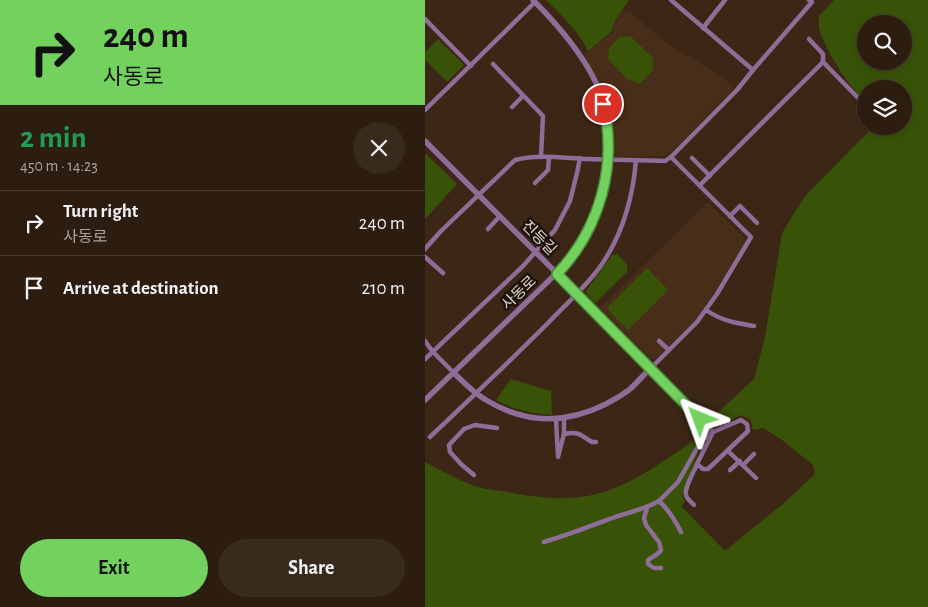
<!DOCTYPE html>
<html lang="en">
<head>
<meta charset="utf-8">
<style>
	body { margin:0; font-family:"Alegreya Sans","Noto Sans KR",sans-serif; background:#392a1e; color:#f1f3f6; height:100vh; display:flex; flex-direction:column; font-size:19px; white-space:nowrap }
	* { box-sizing:border-box; margin:0 }
	p { font-size:16px; color:#a7a29f }
	.icon { flex:none; width:28px; height:28px; fill:none; stroke:currentColor; stroke-width:2; stroke-linecap:round; stroke-linejoin:round }
	.map { position:relative; flex:1; overflow:hidden }
	.details { display:flex; flex-direction:column; background:#2d1d10; width:425px }
	.details>* { flex:none }
	.guide { background:#73d25d; color:#111; overflow:hidden }
	.fabs { position:absolute; left:432px; top:15px; display:grid; gap:10px }
	.fabs a { display:grid; place-items:center; width:55px; height:55px; border-radius:50%; background:#2d1d10; box-shadow:0 2px 8px #0003,0 0 0 1px #483b30; font-size:25px }
	.pin { position:absolute; display:grid; place-items:center; width:42px; height:42px; color:#fff; margin:-21px; border:2px solid #fff; border-radius:50%; box-shadow:0 1px 5px #0007 }
	.me { position:absolute; width:55px; margin:-28px; rotate:316deg; stroke-linejoin:round; filter:drop-shadow(0 0 4px #0008) }
	.turn { display:flex; align-items:center; gap:18px; height:105px; padding:0 20px; font-size:22px }
	.turn .icon { width:65px; height:65px; stroke-width:2.5 }
	.turn b { display:block; font-size:35px; line-height:42px }
	.round { display:grid; place-items:center; flex:none; width:52px; height:52px; border-radius:26px; background:#392a1e }
	.overview { display:flex; align-items:center; justify-content:space-between; height:85px; padding:0 20px }
	h1 { font-size:30px; font-weight:600; line-height:38px; color:#1e9e55 }
	.primary-button { display:flex; gap:10px; margin-top:auto; padding:10px 20px }
	.primary-button a { flex:1; height:58px; border-radius:30px; background:#73d25d; color:#111; font-size:20px; font-weight:600; line-height:58px; text-align:center }
	.primary-button a+a { background:#392a1e; color:#f1f3f6 }
	ul { padding:0; list-style:none }
	li { display:flex; align-items:center; gap:15px; height:65px; padding:0 20px; border-top:1px solid #483b30 }
	li div { flex:1 }
	li b { display:block; font-size:19px }
	li em { font-style:normal }
	main { display:flex; flex:1; min-height:0 }
	.map>svg:first-child { display:block }
	.built { fill:#482e18 }
	.green { fill:#385308; fill-rule:evenodd }
	.lines { fill:none; stroke-linecap:round; stroke-linejoin:round }
	.minor { stroke:#8e6d99; stroke-width:4.5 }
	.tertiary { stroke:#8e6d99; stroke-width:5.5 }
	.route-casing { stroke:#4b883c; stroke-width:12 }
	.route { stroke:#73d25d; stroke-width:9 }
	.labels { text-anchor:middle; dominant-baseline:central; stroke-width:5; stroke-linejoin:round; paint-order:stroke }
	.street-label { font-size:15px; fill:#e1d3c9; stroke:#1c130b }
</style>
</head>
<body>
<main>
<section class="details">
<div class="guide">
<div class="turn"><svg class="icon" aria-label="right" viewBox="0 0 24 24"><path d="M7 20v-9h11M14 6l5 5-5 5"/></svg><div><b>240 m</b>사동로</div></div>
</div>
<div class="overview"><div><h1>2 min</h1><p>450 m · 14:23</p></div><a class="round"><svg class="icon" aria-label="close" viewBox="0 0 24 24"><path d="M6 6l12 12M18 6L6 18"/></svg></a></div>
<ul>
<li><svg class="icon" aria-label="right" viewBox="0 0 24 24"><path d="M7 20v-9h11M14 6l5 5-5 5"/></svg><div><b>Turn right</b><p>사동로</p></div><em>240 m</em></li>
<li><svg class="icon" aria-label="arrive" viewBox="0 0 24 24"><path d="M6 21V4h12l-3 4 3 4H6"/></svg><div><b>Arrive at destination</b></div><em>210 m</em></li>
</ul>
<div class="primary-button"><a>Exit</a><a>Share</a></div>
</section>
<div class="map">
<svg width="503" height="607" viewBox="0 0 503 607">
	<rect width="100%" height="100%" fill="#3c2716"/>
	<g class="built">
		<polygon points="197,11 205,13 245,45 292,73 309,88 243,156 187,157 186,117 159,54 187,33 189,25"/>
		<polygon points="283,202 319,237 320,239 320,242 302,273 270,321 231,358 225,359 175,308"/>
	</g>
	<g class="green">
		<path d="M121,0h83l-14,21 -4,11 -23,19c-9,-20 -27,-36 -42,-51z"/>
		<path d="M409,0h94v607h-503v-145c15,8 29,16 44,22 12,5 25,6 38,8 39,7 70,11 108,-4 32,-13 60,-35 88,-54l1,2 -22,60 3,5 -4,5 44,45 59,-48 31,-29 -2,-9 -31,-25 -18,-12 -11,2 -2,-10 -10,-5 -24,11 -6,-7 43,-40 11,-42 17,-104 23,-37 69,-70h30v-37h-38v14c-18,-18 -37,-47 -46,-71 -2,-5 -1,-11 -1,-16zM441,24h38v37h-38z"/>
		<polygon points="205,36 228,58 228,70 215,84 202,79 183,59 184,48 195,37"/>
		<polygon points="13,39 39,65 22,82 0,60 0,52"/>
		<polygon points="0,153 32,184 0,219"/>
		<path d="M192,254c5,5 13,11 10,18l-32,31 -8,-9 -1,-3 26,-36z"/>
		<polygon points="222,268 243,290 203,330 184,311 183,307"/>
		<path d="M86,379l40,12 1,24c-20,-2 -38,-5 -56,-15z"/>
	</g>
	<g class="lines">
		<g class="minor">
			<polyline points="246,0 328,70"/>
			<polyline points="0,19 46,66"/>
			<polyline points="278,28 300,0"/>
			<polyline points="384,39 398,54 398,62 441,106"/>
			<polyline points="68,64 118,116 116,157"/>
			<polyline points="87,107 98,96"/>
			<polyline points="0,110 110,2"/>
			<polyline points="246,157 312,90 328,70 387,2 384,0"/>
			<polyline points="267,158 285,176"/>
			<polyline points="110,183 123,170 124,157"/>
			<polyline points="275,185 398,62"/>
			<polyline points="305,216 315,206 332,223"/>
			<polyline points="63,229 75,216"/>
			<path d="M0,249l16,-18 74,-71c24,-6 48,-2 73,-1 25,1 51,1 77,2l6,-4 80,80 -34,57 -20,28 -46,46 62,64"/>
			<polyline points="0,257 18,273"/>
			<path d="M281,310c16,11 29,13 48,16"/>
			<polyline points="0,341 8,352 29,373"/>
			<polyline points="234,341 244,350"/>
			<polyline points="0,359 98,266 130,230 145,201 152,173 155,158"/>
			<polyline points="131,419 133,457 139,434 139,418"/>
			<path d="M139,434c16,-3 16,1 28,8h4"/>
			<path d="M5,437c40,-38 79,-75 118,-114 17,-18 40,-38 54,-59 21,-31 31,-67 34,-104"/>
			<polyline points="303,451 331,478"/>
			<polyline points="318,465 329,454"/>
			<polyline points="305,470 315,461"/>
			<polyline points="49,475 37,465 25,452 24,445 39,429 50,425 72,428"/>
			<path d="M269,505c-3,-3 -7,-6 -8,-10 -2,-7 8,-23 11,-31"/>
			<path d="M222,508l-3,10 2,7 13,17 2,8c-3,5 -8,6 -13,10v4l6,4h7"/>
			<path d="M256,532c-6,-12 -12,-22 -22,-31l19,-19 23,-41 12,-9 28,-12 6,4 1,7 -40,38h-5l-6,-5 16,-32"/>
			<path d="M119,542c24,-7 47,-16 71,-25 16,-5 30,-8 44,-16"/>
		</g>
		<g class="tertiary">
			<path d="M0,141l226,227c-8,7 -14,15 -22,22 -7,5 -15,10 -23,14 -40,20 -81,20 -120,-4 -12,-7 -22,-17 -32,-27"/>
			<path d="M0,400l140,-135c11,-15 23,-31 30,-48 17,-44 20,-100 -3,-142 -15,-28 -36,-52 -59,-75"/>
		</g>
	</g>
	<g class="lines">
		<g class="route-casing">
			<path id="route" d="M178,104c15,60 -3,125 -46,170l143,145"/>
		</g>
		<use href="#route" class="route"/>
	</g>
	<g class="labels">
		<g class="street-label">
			<text transform="translate(114 238) rotate(45)">진등길</text>
			<text transform="translate(94 293) rotate(-44)">사동로</text>
		</g>
	</g>
</svg>
<div class="fabs">
<a><svg class="icon" aria-label="search" viewBox="0 0 24 24"><circle cx="10" cy="10" r="6"/><path d="M15 15l6 6"/></svg></a>
<a><svg class="icon" aria-label="layers" viewBox="0 0 24 24"><path d="M12 4l9 5-9 5-9-5zM3 14l9 5 9-5"/></svg></a>
</div>
<div class="pin" style="left:178px;top:104px;background:#d93025"><svg class="icon" aria-label="arrive" viewBox="0 0 24 24"><path d="M6 21V4h12l-3 4 3 4H6"/></svg></div>
<svg class="me" style="left:275px;top:419px" viewBox="-20 -20 40 40"><path d="M0-17L14 15 0 8-14 15z" fill="#73d25d" stroke="#fff" stroke-width="4"/></svg>
</div>
</main>
</body>
</html>
